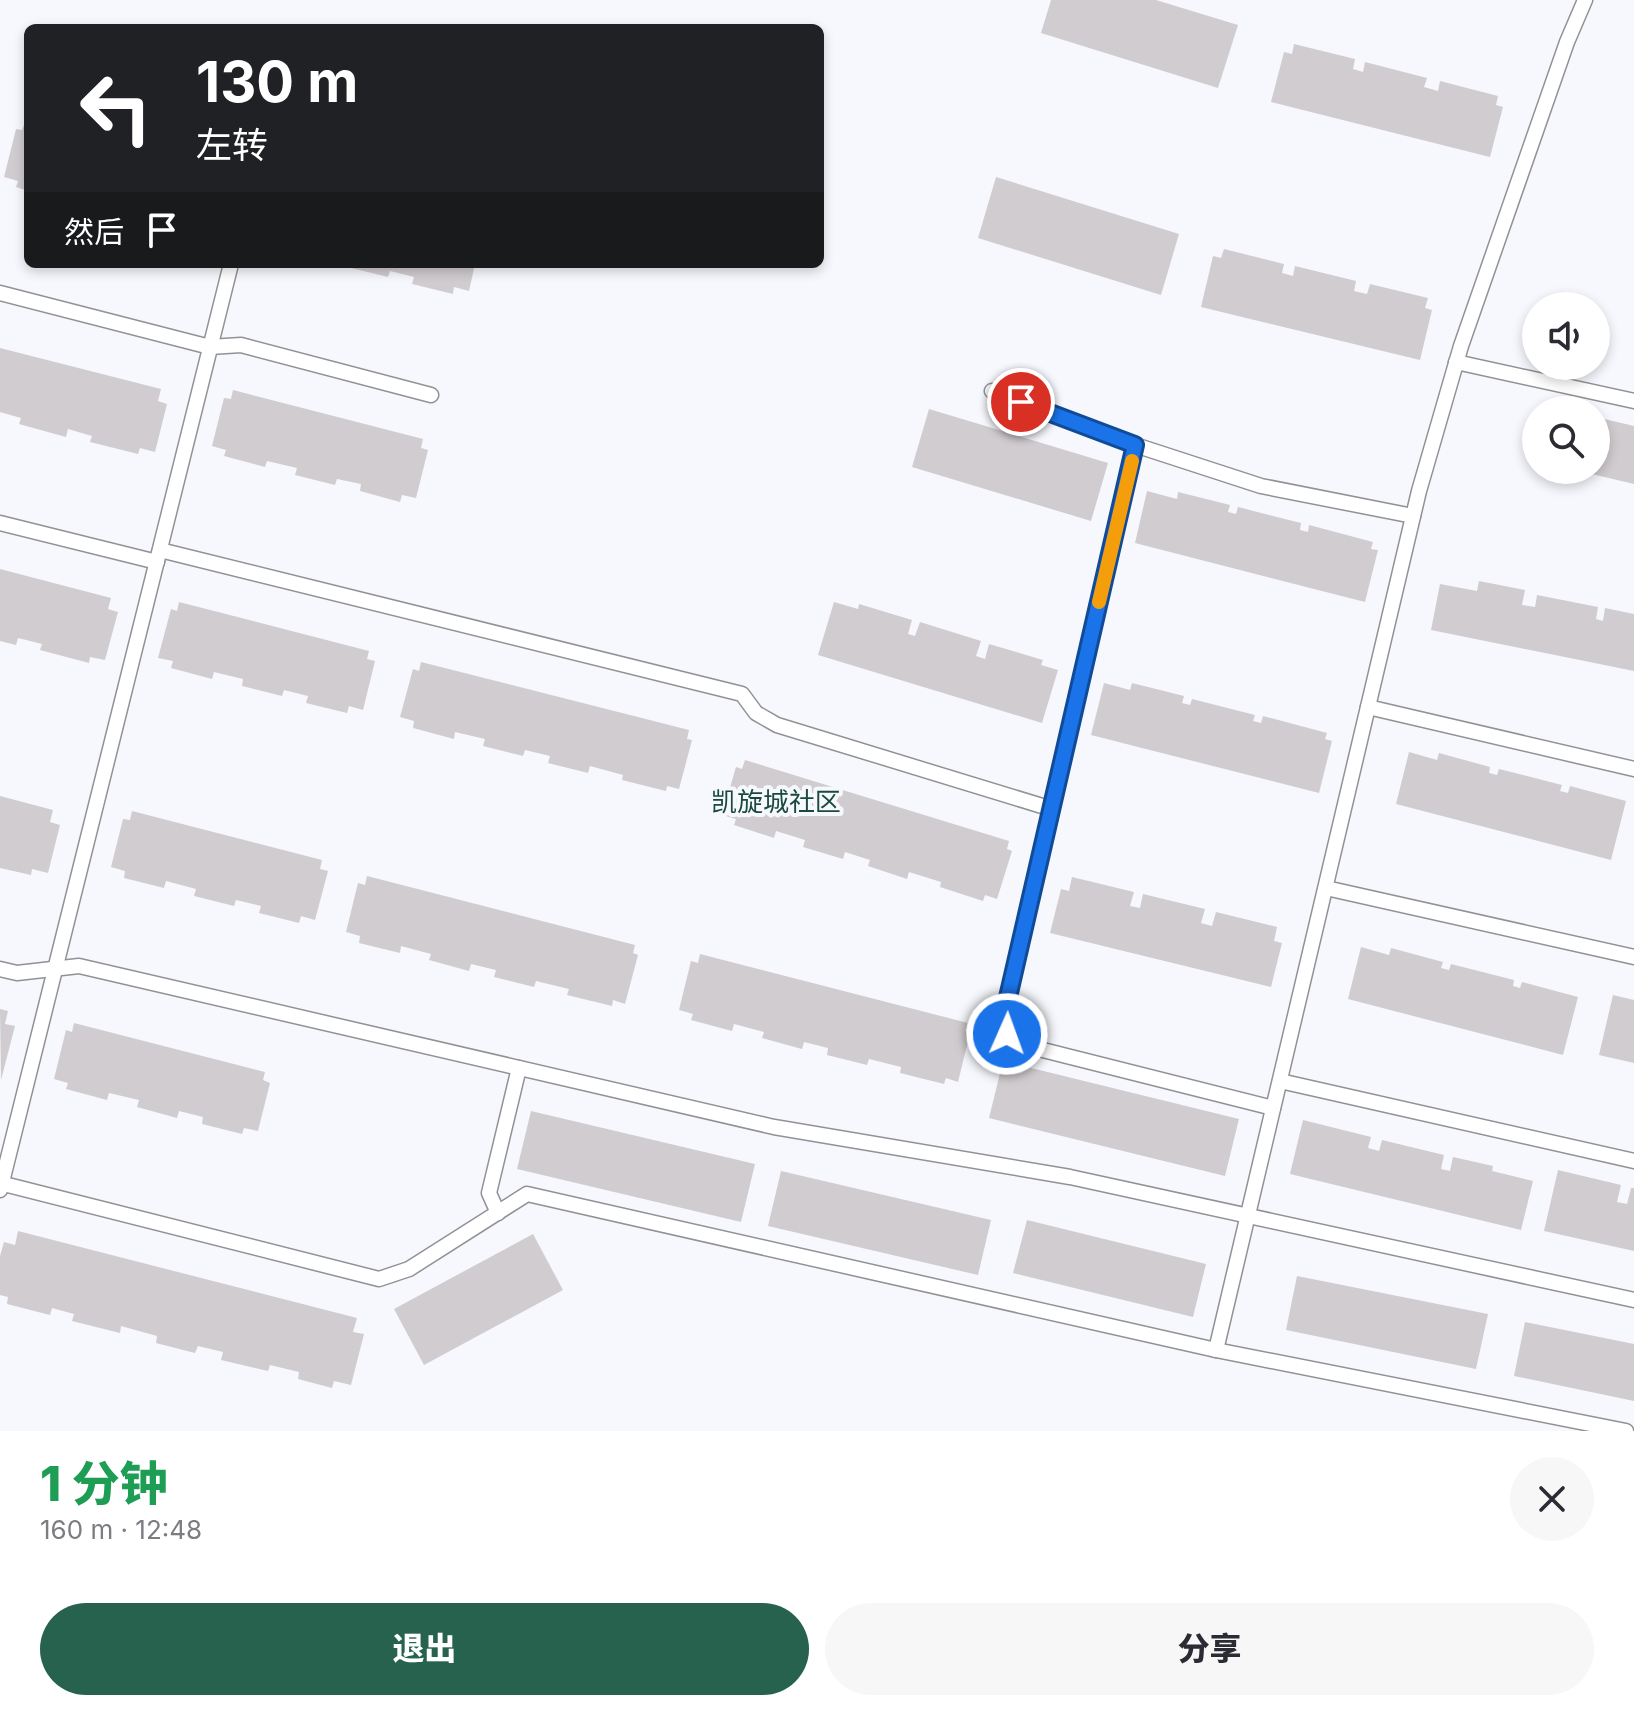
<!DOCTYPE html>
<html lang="zh">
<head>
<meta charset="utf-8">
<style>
	body { margin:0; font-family:Inter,"Noto Sans SC",sans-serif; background:#f7f7f7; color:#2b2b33; height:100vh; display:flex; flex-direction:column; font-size:30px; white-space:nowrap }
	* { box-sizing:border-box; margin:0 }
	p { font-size:26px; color:#7c7c81 }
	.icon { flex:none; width:44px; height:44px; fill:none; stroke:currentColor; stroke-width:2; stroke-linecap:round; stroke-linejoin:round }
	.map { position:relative; height:1431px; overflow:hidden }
	.details { display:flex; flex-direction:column; background:#fff; flex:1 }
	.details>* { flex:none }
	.hud { position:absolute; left:24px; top:24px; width:800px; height:244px; border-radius:12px; box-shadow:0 4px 12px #0003; background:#202124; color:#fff; overflow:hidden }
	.tools { position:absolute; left:1522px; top:292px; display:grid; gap:16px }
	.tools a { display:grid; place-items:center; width:88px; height:88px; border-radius:50%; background:#fff; box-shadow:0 4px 12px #0003; font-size:40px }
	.pin { position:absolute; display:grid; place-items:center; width:68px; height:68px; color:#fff; margin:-34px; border:4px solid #fff; border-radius:50%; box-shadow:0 2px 8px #0007 }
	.me { position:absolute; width:88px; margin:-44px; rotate:2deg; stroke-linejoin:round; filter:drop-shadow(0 0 6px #0008) }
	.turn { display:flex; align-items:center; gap:28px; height:168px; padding:0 40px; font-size:36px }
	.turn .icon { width:104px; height:104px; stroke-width:2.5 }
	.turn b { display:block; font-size:56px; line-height:68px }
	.then { display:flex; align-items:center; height:76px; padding:0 40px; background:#0003; gap:16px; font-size:30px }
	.round { display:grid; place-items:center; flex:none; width:84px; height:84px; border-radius:42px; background:#f7f7f7 }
	.summary { display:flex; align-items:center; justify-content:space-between; height:136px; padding:0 40px }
	h1 { font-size:48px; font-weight:800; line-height:60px; color:#1e9e55 }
	.cta { display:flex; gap:16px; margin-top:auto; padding:16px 40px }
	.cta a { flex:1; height:92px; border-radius:48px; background:#26624e; color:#fff; font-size:32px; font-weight:800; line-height:92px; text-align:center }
	.cta a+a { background:#f7f7f7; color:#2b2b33 }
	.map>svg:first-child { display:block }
	.building { fill:#d1cccf }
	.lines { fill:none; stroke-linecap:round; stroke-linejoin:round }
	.service-casing { stroke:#909296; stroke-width:17 }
	.service { stroke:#fff; stroke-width:14 }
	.route-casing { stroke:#114b97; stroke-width:20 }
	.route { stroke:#1a73e8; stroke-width:14 }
	.slow { stroke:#f59e0b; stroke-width:14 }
	.labels { text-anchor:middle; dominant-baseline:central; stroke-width:8; stroke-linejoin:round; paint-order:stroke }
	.neighbourhood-label { font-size:26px; fill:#1a4b3a; stroke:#f6f8fd }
</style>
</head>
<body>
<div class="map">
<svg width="1634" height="1431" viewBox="0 0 1634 1431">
	<rect width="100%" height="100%" fill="#f6f8fd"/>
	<g class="building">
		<polygon points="1051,0 1156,0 1238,25 1218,88 1041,33"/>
		<polygon points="1294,44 1355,59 1353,69 1363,72 1365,62 1427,78 1424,87 1438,91 1440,81 1498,96 1496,105 1503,107 1490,157 1271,102 1284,52 1292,54"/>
		<polygon points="25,122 28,122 28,191 16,187 18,181 4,177 16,129 22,130"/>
		<polygon points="996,177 1179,234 1161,295 978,238"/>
		<polygon points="1224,249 1284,264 1282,273 1293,276 1295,266 1356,281 1354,291 1367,294 1370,284 1428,298 1425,308 1432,310 1420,360 1201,307 1213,256 1221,258"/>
		<polygon points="348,264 475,264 469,291 454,287 453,294 412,284 414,277 390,271 388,277 347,267"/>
		<polygon points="0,348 161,389 158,401 167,404 155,452 140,448 138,454 90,442 92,436 68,429 66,437 19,424 21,418 0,412"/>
		<polygon points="233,390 423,439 421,448 428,450 416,498 402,495 400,502 360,491 361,484 337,479 335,485 295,475 297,468 267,461 265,467 224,456 226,450 212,446 224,398 231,399"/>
		<polygon points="929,409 1108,463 1091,521 912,467"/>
		<polygon points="1596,417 1634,426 1634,484 1579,471 1596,470"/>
		<polygon points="1147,491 1177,499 1178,492 1230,505 1228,512 1236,514 1238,507 1301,523 1300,530 1308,532 1309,525 1373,542 1371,549 1378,550 1365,602 1135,543"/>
		<polygon points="0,569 111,598 108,609 118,612 105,660 90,657 89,663 40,650 42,644 18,638 16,645 0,641"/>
		<polygon points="1479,581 1525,590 1522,605 1535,607 1537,595 1598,607 1596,619 1603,621 1605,608 1634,614 1634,671 1431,630 1440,584 1477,591"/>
		<polygon points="179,602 369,651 367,659 375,661 363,710 349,706 347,713 306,703 308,696 284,690 282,696 242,686 243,679 214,672 212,679 171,668 173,661 158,658 171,609 177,611"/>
		<polygon points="834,602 858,609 859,604 912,620 908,634 915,636 920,622 981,641 976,656 985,659 989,644 1043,660 1041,665 1058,670 1042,723 818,655"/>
		<polygon points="421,662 689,730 687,739 692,740 679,789 667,786 666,791 622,780 623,775 590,766 588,773 548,763 550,756 525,750 523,756 483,746 485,739 455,732 454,739 413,728 414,721 400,717 413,669 419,671"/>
		<polygon points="1104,683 1130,690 1132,683 1184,696 1182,703 1190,705 1192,699 1255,715 1253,721 1261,723 1263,716 1327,733 1325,739 1332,741 1319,793 1091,735"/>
		<polygon points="1409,752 1437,760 1439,753 1490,767 1489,773 1497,775 1499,769 1562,785 1560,791 1568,793 1570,786 1626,801 1611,860 1396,804"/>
		<polygon points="745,760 1009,841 1007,849 1012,851 997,899 985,895 983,901 940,887 941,882 909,872 907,879 868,866 870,860 845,852 843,859 803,847 805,840 776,831 774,838 734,825 736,819 722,815 736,767 742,769"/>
		<polygon points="0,796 53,810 50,822 60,825 48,873 32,869 31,875 0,868"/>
		<polygon points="132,811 322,860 320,869 328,871 315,920 301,916 299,923 259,913 261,906 236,900 234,906 194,896 196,889 166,881 164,888 124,878 125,871 111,867 123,819 130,820"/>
		<polygon points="367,876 635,945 633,953 638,955 625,1004 613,1000 612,1006 567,995 569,989 536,981 534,987 494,977 496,970 471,964 469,971 429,960 431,954 401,946 400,953 359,943 360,936 346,932 358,883 365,885"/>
		<polygon points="1072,877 1134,892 1130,906 1140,908 1143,894 1205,909 1201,923 1212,926 1216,912 1277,927 1274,941 1282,943 1271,987 1050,933 1061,889 1069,891"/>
		<polygon points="1361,947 1389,955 1391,948 1443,962 1441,968 1449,970 1451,964 1514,980 1513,986 1520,988 1522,982 1578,997 1563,1055 1348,999"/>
		<polygon points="700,954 968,1023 965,1031 970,1033 958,1082 946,1078 944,1084 900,1073 901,1067 869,1059 867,1065 827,1055 828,1048 804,1042 802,1049 762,1038 764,1032 734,1024 732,1031 691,1020 693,1014 679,1010 691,961 698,963"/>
		<polygon points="1613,995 1634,1000 1634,1063 1599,1055"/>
		<polygon points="0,1009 8,1011 5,1024 15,1026 1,1080"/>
		<polygon points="74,1023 265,1072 263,1080 270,1083 258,1131 244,1128 242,1134 202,1124 203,1117 179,1111 177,1118 137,1107 139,1100 109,1093 107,1100 66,1089 68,1083 54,1079 66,1030 72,1032"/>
		<polygon points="1003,1061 1239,1119 1225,1176 989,1118"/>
		<polygon points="531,1111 755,1164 741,1222 517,1169"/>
		<polygon points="1303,1120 1371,1137 1368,1148 1379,1151 1382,1140 1444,1155 1441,1169 1450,1171 1453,1157 1493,1166 1492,1171 1533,1181 1521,1230 1290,1174"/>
		<polygon points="1558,1170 1621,1185 1617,1202 1627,1204 1631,1188 1634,1188 1634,1251 1544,1231"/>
		<polygon points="781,1171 991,1220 978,1275 768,1226"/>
		<polygon points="1027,1220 1206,1264 1193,1317 1013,1273"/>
		<polygon points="18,1231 357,1318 353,1332 364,1334 351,1385 334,1381 332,1388 298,1379 299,1372 270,1365 268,1371 221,1360 223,1352 198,1346 195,1353 156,1343 157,1336 121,1326 120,1333 72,1321 74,1314 52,1308 50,1315 7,1304 8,1297 0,1295 0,1256 4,1242 15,1245"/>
		<polygon points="533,1234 563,1290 424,1365 394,1309"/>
		<polygon points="1297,1276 1488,1314 1476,1369 1286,1330"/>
		<polygon points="1525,1322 1634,1344 1634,1401 1514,1376"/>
	</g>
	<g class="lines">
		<g class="service-casing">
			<g id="service">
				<polyline points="0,293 210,347 241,345 431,395"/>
				<polyline points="1456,362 1634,401"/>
				<polyline points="992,391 1135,445 1261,486 1413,516"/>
				<polyline points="1135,445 1003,1019 1007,1034 1027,1046 1273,1108"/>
				<polyline points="0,523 157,562"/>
				<polyline points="160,550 742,694 756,713 777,725 1052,809"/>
				<polyline points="1368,707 1634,769"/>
				<polyline points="1326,888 1634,957"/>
				<polyline points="0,969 17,973 79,966 774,1127 1070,1177 1634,1300"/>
				<polyline points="1280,1081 1634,1161"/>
				<polyline points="0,1183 379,1279 409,1269 527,1194 1216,1350 1626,1431"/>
				<polyline points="0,1190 231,264"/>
				<polyline points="498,1213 489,1193 519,1068"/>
				<polyline points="1216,1350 1419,491 1461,346 1567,42 1585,0"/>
			</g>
		</g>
		<use href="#service" class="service"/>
	</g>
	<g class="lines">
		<g class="route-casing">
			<polyline id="route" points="1007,1034 1003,1019 1135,445 1021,402"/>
		</g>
		<use href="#route" class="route"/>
		<polyline class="slow" points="1099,602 1132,461"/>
	</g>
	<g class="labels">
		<g class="neighbourhood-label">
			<text x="776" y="801">凯旋城社区</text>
		</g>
	</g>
</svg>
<div class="tools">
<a><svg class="icon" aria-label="sound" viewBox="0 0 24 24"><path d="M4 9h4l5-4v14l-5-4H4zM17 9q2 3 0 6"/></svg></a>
<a><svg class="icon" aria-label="search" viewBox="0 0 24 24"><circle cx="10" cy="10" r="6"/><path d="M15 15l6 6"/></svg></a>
</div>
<div class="pin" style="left:1021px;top:402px;background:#d93025"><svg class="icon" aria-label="arrive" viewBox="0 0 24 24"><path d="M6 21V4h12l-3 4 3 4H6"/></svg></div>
<svg class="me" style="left:1007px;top:1034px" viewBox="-20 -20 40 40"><circle r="17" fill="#1a73e8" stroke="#fff" stroke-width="3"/><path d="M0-11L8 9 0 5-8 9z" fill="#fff"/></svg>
<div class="hud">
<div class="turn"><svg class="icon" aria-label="left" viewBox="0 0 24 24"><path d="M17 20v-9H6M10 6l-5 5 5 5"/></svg><div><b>130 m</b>左转</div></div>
<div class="then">然后<svg class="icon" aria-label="arrive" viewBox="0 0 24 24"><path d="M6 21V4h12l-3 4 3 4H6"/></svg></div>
</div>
</div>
<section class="details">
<div class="summary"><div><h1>1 分钟</h1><p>160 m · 12:48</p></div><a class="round"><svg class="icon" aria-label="close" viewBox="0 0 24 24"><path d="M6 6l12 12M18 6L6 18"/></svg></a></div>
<div class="cta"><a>退出</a><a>分享</a></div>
</section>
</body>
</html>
